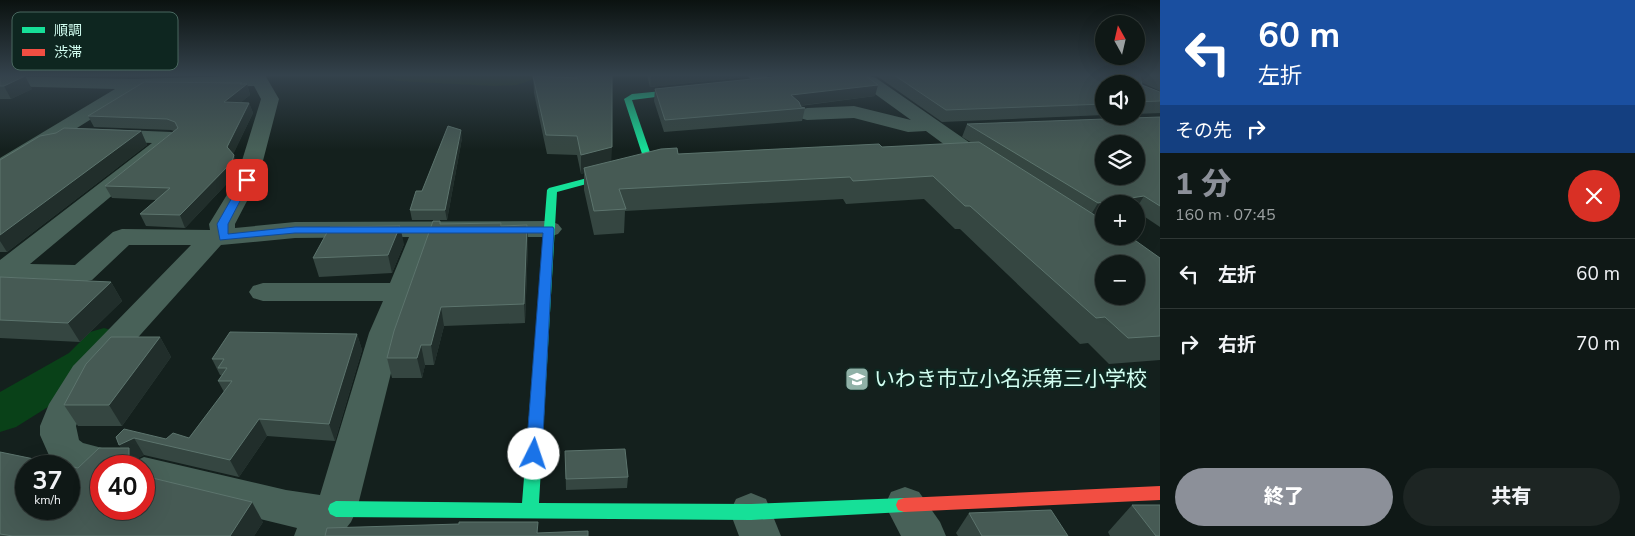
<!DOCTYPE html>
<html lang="ja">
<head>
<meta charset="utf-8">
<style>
	body { margin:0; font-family:"Nunito Sans","Noto Sans JP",sans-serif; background:#1d2523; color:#f1f3f6; height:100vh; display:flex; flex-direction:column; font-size:19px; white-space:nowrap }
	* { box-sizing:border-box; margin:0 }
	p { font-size:16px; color:#9ba0a1 }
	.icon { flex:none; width:28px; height:28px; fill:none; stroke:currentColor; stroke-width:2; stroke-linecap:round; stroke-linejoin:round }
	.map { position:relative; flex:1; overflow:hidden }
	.sheet { display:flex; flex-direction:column; background:#0f1816; width:475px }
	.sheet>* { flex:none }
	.banner { background:#1a4fa0; color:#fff; overflow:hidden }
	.needle { width:32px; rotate:352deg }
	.tools { position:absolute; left:1095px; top:15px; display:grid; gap:10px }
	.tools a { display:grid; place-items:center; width:50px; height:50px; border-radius:50%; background:#0f1816; box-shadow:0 5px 20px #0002,0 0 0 1px #2f3735; font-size:25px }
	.speed { position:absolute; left:15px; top:455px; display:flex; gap:10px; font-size:25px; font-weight:700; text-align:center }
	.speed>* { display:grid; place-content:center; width:65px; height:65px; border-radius:50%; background:#0f1816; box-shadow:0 5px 20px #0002,0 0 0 1px #2f3735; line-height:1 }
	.speed small { font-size:12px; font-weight:400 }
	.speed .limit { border:8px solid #d22; background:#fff; color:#111 }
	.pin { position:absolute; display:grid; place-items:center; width:42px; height:42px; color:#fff; margin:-21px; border-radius:10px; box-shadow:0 2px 8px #0006 }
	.me { position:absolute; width:55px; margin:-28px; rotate:4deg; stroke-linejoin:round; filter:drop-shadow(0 0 4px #0008) }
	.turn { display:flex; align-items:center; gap:18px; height:105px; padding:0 15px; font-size:22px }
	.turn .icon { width:65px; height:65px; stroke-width:2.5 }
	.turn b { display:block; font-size:35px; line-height:42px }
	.then { display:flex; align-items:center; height:48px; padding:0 15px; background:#0003; gap:10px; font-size:19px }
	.round { display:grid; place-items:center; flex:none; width:52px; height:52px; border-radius:26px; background:#1d2523 }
	.head { display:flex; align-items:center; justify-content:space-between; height:85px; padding:0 15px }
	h1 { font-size:30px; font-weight:800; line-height:38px; color:#8c9099 }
	.action { display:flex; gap:10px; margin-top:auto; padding:10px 15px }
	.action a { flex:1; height:58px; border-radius:30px; background:#8c9099; color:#fff; font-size:20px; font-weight:800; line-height:58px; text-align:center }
	.action a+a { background:#1d2523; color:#f1f3f6 }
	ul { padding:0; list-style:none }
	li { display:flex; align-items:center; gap:15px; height:70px; padding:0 15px; border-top:1px solid #2f3735 }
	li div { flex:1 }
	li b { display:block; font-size:19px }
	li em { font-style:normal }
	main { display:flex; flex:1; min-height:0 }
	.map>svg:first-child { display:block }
	.green { fill:#1d2e13 }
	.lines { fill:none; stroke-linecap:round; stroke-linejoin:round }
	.canal { fill:#094118; fill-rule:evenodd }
	.street { fill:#486158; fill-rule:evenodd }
	.fast { fill:#16e098; fill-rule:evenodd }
	.jam { fill:#f24e42; fill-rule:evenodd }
	.wall { fill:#354641 }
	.shaded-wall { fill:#212e2b }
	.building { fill:#465a54; stroke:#5c746d; fill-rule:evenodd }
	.route { fill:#1a73e8; stroke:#114b97 }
	.labels { text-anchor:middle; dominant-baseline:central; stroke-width:5; stroke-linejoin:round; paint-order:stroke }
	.near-poi-label { font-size:21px; fill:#d3fff2; stroke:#0e2620; text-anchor:start }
	.key { fill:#0e2620; stroke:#49675f; stroke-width:1 }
	.key-label { font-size:14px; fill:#d3fff2 }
</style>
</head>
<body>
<main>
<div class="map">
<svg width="1160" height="536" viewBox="0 0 1160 536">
	<rect width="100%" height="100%" fill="#14201d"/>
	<polygon class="green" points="375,75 539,75 534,79 517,85 494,86 398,81"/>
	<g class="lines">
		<polygon class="canal" points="104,328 118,332 124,342 99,375 16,427 0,432 0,392 69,353 90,332"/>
		<g class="street">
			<path d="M265,75l14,24 -21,81 -23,44v4l60,-6 254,-1 9,3 4,5 -4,5 -9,3h-114l-34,96 -44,176 -6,13 -11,14h-46l3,-8 -153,-37v-25h-43v14l-32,-9v-5h-12l-5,-4 -12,-27v-9l9,-22 24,-38 118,-121h-62l-37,35 -10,2 -72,-2 -10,2v-22l152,-117 -93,-4 -51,33 -8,2v-16l115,-69 -115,-3v-10l135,3zM254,86l7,13 -25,81 -27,44 1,6 -88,-1 -9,3 -38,33 -45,-1 151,-126 -3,-4 -7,-2 -94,-4 62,-39zM409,237l-19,46h-127l-10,3 -4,6 4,6 10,3h120l-14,32 -49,162 -34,-5 -142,-33 -15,7 -4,-10 -42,-11 -4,-3 -3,-14 4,-11 17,-32 124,-138 74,-7z"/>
			<path d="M747,75h19l6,6 -2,4c-9,2 -18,-2 -23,-10z"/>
			<polygon points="845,75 868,75 876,78 992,158 995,163 992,168 984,169 976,168 926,131 908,132 854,118 807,120 800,118 798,114 800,110 807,108 854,106 911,120 864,86 847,79"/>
			<polygon points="905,487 919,492 940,522 946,536 901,536 885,505 891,492"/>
			<polygon points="751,493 766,499 781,536 739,536 730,512 736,499"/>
		</g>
		<polygon class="fast" points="692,88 695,88 695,92 632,100 654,164 653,166 557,192 539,503 751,504 904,498 910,500 912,505 910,510 904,512 751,520 336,517 330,514 328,509 330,504 336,501 522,503 547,190 549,188 645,163 624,99 632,94"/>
		<polygon class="jam" points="1160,486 1160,500 904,512 898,510 896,505 898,500 904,498"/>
	</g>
	<g class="wall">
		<polygon points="557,75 612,75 611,161 678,154 882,147 972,143 962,137 967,124 1160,117 1160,227 1136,211 1136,204 1104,204 1104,215 1097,216 1160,258 1160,360 1109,364 1088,343 1080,344 960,229 955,229 924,199 846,204 843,199 625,211 624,233 594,235 584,190 584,173 581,174 577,155 547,154 534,93 533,76 559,77"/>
		<polygon points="647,75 747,75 746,77 650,87"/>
		<polygon points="873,75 1160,75 1160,91 1141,82 1142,85 1160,92 1160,113 1136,114 1136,84 1104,84 1104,115 942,122 877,76"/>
		<polygon points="0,76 32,89 11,99 0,99"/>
		<polygon points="242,84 247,84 250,95 241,102 249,103 253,113 233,154 238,167 236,174 185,228 146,226 140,214 156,200 112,198 105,186 174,131 171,130 94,127 88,116"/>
		<polygon points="655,89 875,96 800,106 801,107 805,108 802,121 664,132 654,101"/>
		<polygon points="141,131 147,145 7,252 0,252 0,160"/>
		<polygon points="462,138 447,220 412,220 410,210 422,191"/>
		<polygon points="501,223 502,226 527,225 528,243 525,323 444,326 434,365 425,365 422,378 392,378 387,358 441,224"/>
		<polygon points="404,244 392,273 319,277 313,258"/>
		<polygon points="0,277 111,282 122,301 80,342 0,338"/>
		<polygon points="357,334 362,350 335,441 267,436 239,477 144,455 136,459 101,466 263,522 254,536 0,536 0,452 78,468 121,448 116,437 166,439 189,438 224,392 218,381 222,375 220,375 212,359"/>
		<polygon points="160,337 171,357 122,426 78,426 64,405"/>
		<polygon points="565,451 628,477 627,488 566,490"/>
		<polygon points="1132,505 1160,536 1110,536 1108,532"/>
		<polygon points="969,513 1068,536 958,536 956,533"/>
	</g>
	<g class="shaded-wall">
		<polygon points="661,75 747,75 746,77 650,87 651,76"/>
		<polygon points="25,76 32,89 11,99 4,86"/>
		<polygon points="242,83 243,87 247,84 250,95 228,113 224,102"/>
		<polygon points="878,85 875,96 788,107 791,95"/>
		<polygon points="249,103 253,113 231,159 227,147"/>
		<polygon points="461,130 462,138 447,220 445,210"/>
		<polygon points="141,131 147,145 7,252 0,241 0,235"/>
		<polygon points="612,147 611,166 584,168 584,173 581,174 581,155"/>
		<polygon points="234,155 238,167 236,174 185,228 180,215"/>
		<polygon points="1144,196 1136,209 1136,204 1104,204 1104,215 1089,218 1098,203"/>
		<polygon points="527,225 528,243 525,323 524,304"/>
		<polygon points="400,226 404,244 392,273 388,255"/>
		<polygon points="111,282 122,301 80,342 68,323"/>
		<polygon points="441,307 444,326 434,365 431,345"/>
		<polygon points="357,334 362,350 335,441 329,424"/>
		<polygon points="160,337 171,357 122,426 109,405"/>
		<polygon points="421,345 425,365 422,378 417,358"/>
		<polygon points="259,419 267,436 239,477 230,460"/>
		<polygon points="134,438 144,455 136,459 141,466 129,466 129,460 119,445"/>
		<polygon points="252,502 263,522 254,536 230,536"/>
	</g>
	<g class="building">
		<polygon points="574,75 612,75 612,147 581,155 577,136 546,135 533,76 577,78"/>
		<polygon points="791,75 863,75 866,76 878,85 791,95 799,102 801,107 805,108 665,120 655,89"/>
		<polygon points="894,75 1140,75 1142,85 1160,92 1160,101 1136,102 1136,84 1104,84 1104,104 946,110"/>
		<polygon points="0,76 25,76 4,86 0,86"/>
		<polygon points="144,82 242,83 240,84 247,84 224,102 249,103 227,147 234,155 232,162 180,215 140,214 170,188 105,186 178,128 175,122 167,119 88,116"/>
		<path d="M1160,117v89l-16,-10 -46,7 -131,-79zM1104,144h32v32h-32z"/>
		<polygon points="448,126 461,130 445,210 410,210 416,191 422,191"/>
		<polygon points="64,128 141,131 0,235 0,160 40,136 56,133"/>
		<path d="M979,142l125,79v15h25l31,22v78l-32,2 -23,-21 -9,1 -126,-112h-5l-32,-30 -80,5 -3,-4 -231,12 7,20 -32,2 -10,-43 77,-19 16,-1 1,6 201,-10 3,3zM1104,264h32v32h-32z"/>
		<polygon points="433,221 440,221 440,224 501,223 501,226 527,225 524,304 441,307 431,345 421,345 417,358 387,358 394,331"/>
		<polygon points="400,226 388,255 313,258 330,227"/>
		<polygon points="0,277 111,282 68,323 0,320"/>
		<polygon points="230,332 357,334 329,424 259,419 230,460 134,438 119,445 116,437 124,429 166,439 173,433 189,438 232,381 218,381 227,368 218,368 224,359 212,359"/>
		<polygon points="111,337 160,337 109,405 64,405 86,364"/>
		<polygon points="99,448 129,448 129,466 101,466 101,509 144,509 144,476 252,502 230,536 13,536 0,534 0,452 68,466 26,466 26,509 69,509 69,466 78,468"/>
		<polygon points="625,449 628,477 566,479 565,451"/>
		<polygon points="1132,505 1160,505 1160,536 1156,536"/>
		<polygon points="1051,510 1068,536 982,536 969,513"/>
		<polygon points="459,522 538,522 537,533 588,531 588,536 325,536 327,528 459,524"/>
	</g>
	<linearGradient id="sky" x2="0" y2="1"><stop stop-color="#0b1210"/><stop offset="0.5" stop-color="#34424c"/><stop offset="1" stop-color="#34424c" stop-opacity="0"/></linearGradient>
	<rect width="1160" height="150" fill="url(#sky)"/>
	<polygon class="route" points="247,177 251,180 228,224 228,234 295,227 553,227 554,229 542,454 540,458 534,460 529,458 526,454 543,233 295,233 220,240 217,224 242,180"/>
	<defs>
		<g id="school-square" transform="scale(1.25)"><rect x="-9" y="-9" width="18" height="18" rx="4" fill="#90b1a7" stroke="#0e2620"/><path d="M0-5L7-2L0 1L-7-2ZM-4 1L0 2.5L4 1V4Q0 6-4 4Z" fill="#fff"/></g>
	</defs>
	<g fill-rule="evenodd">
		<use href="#school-square" x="857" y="379"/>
	</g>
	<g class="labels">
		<g class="near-poi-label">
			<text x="874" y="379">いわき市立小名浜第三小学校</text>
		</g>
	</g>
	<rect x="12" y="12" width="166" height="58" rx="8" class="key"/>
	<rect x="22" y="27" width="23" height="6" fill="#16e098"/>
	<rect x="22" y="49" width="23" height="7" fill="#f24e42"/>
	<g class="key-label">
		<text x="54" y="35">順調</text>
		<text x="54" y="57">渋滞</text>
	</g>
</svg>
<div class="tools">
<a><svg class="needle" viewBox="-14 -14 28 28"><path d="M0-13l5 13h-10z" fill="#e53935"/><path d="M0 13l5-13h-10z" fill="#9ba0a1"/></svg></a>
<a><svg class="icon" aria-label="sound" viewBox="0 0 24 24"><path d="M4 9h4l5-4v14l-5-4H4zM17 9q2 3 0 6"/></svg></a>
<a><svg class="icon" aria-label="layers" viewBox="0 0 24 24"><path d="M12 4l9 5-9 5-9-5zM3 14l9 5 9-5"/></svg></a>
<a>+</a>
<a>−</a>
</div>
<div class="speed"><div>37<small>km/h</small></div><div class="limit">40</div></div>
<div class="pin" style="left:247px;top:180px;background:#d93025"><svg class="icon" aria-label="arrive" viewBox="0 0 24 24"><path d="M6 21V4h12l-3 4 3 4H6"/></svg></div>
<svg class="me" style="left:534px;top:454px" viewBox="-20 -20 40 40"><circle r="19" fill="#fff"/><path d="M0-13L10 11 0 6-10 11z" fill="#1a73e8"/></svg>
</div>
<section class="sheet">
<div class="banner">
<div class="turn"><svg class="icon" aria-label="left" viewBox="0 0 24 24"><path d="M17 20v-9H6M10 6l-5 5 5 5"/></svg><div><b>60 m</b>左折</div></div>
<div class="then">その先<svg class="icon" aria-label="right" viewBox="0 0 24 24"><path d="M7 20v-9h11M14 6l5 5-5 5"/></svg></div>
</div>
<div class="head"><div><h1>1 分</h1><p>160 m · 07:45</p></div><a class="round" style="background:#d93025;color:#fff"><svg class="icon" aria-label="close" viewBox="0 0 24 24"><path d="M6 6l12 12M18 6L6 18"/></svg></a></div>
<ul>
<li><svg class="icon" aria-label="left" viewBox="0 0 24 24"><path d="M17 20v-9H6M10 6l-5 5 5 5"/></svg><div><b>左折</b></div><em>60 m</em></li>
<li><svg class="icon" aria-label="right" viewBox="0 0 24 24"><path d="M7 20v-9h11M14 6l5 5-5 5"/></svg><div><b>右折</b></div><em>70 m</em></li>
</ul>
<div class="action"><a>終了</a><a>共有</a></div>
</section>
</main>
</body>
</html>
